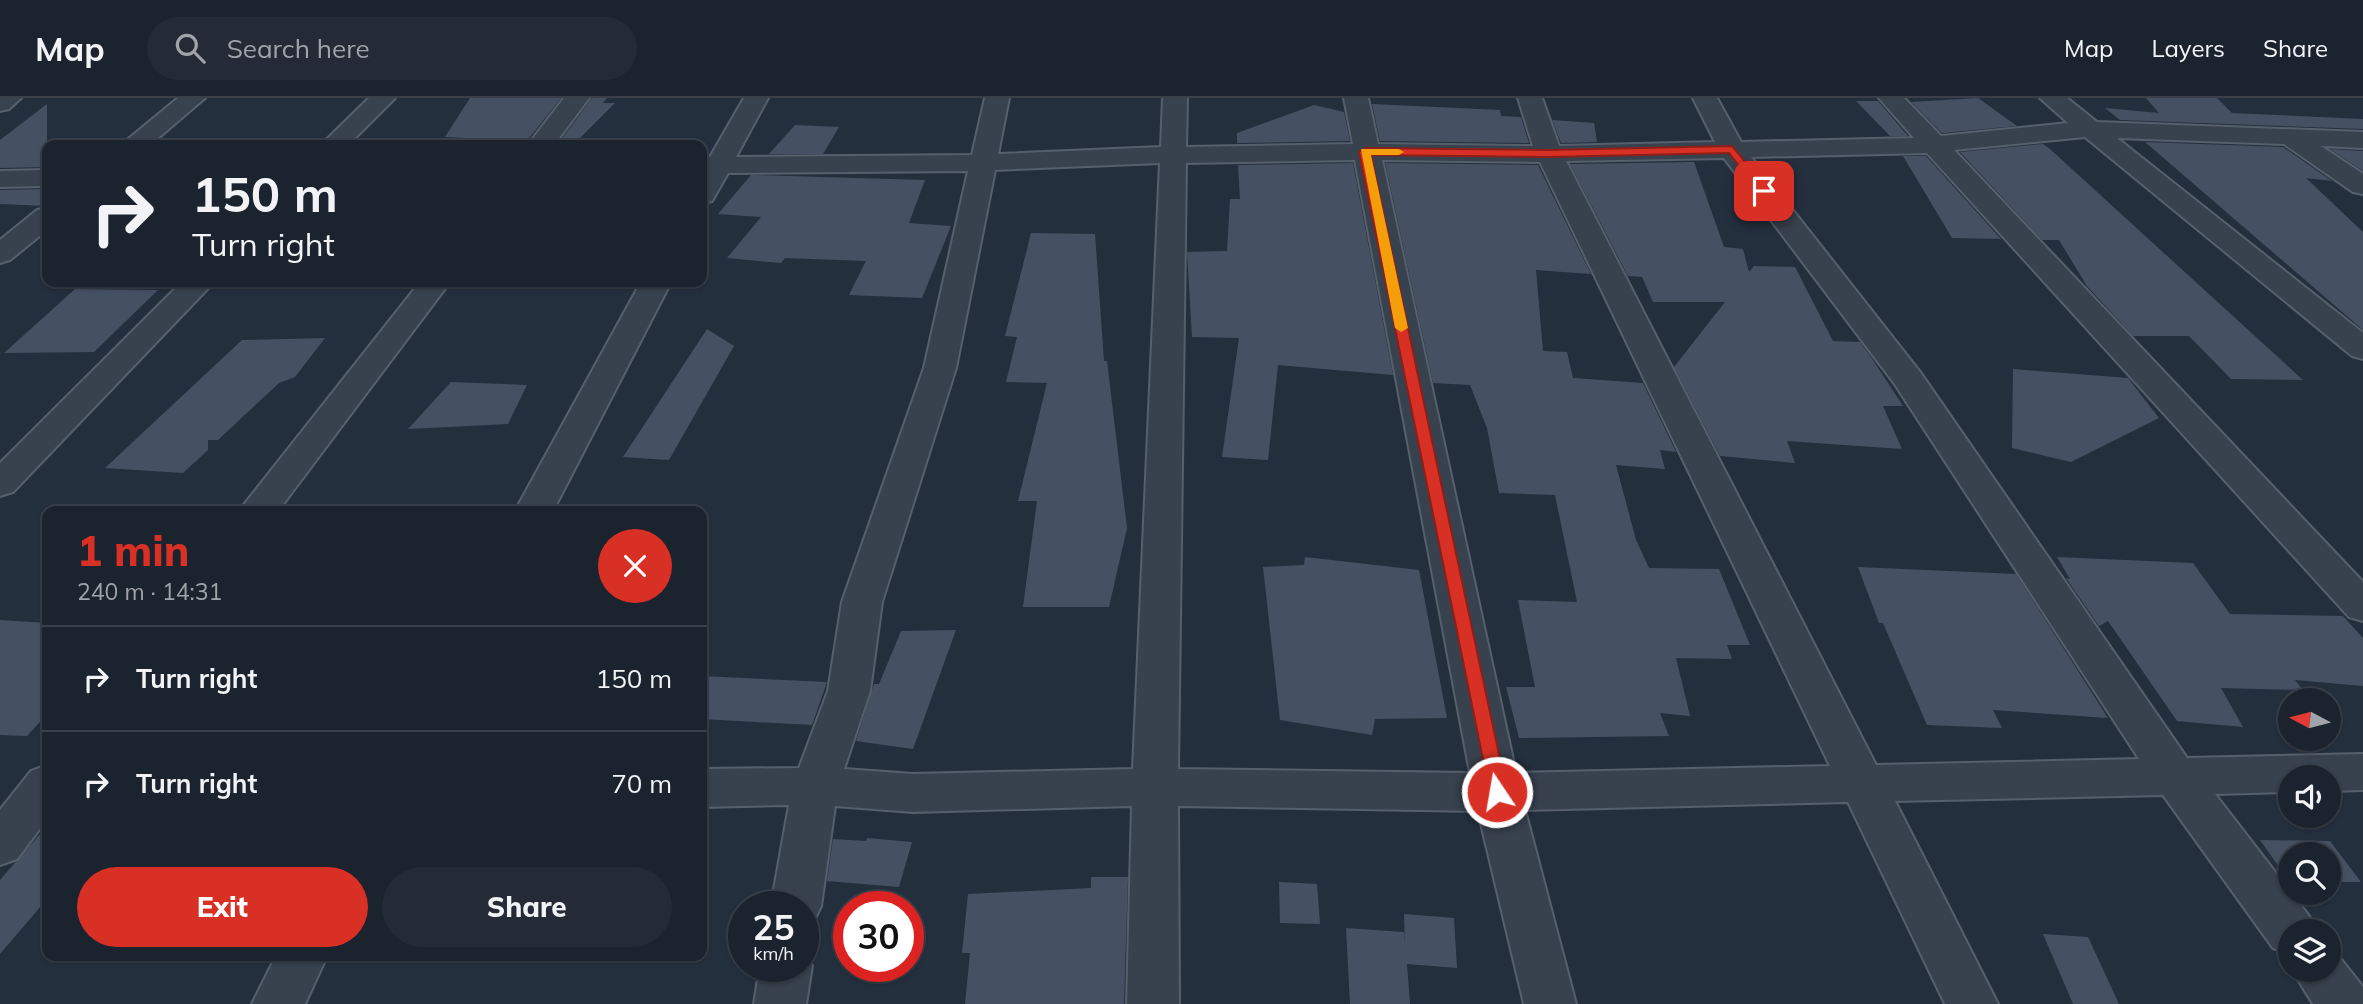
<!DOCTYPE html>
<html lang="en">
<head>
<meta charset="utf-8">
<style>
	body { margin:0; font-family:Mulish,sans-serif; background:#242b36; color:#f1f3f6; height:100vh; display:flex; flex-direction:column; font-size:26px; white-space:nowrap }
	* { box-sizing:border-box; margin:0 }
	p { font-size:23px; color:#a0a4aa }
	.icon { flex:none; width:38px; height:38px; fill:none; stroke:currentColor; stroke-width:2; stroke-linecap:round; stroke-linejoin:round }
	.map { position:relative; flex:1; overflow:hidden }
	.panel { position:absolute; left:42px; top:408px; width:665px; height:455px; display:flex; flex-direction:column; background:#1b232e; border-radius:14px; box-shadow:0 2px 5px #0004,0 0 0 2px #39404a }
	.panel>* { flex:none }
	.top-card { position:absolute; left:42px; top:42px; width:665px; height:147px; border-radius:14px; box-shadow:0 2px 5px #0004,0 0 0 2px #39404a; background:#1b232e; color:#f1f3f6; overflow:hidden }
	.needle { width:46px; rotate:277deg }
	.buttons { position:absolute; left:2278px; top:590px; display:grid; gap:14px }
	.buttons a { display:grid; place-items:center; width:63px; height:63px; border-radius:50%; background:#1b232e; box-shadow:0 2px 5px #0004,0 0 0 2px #39404a; font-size:35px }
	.speed { position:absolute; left:728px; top:793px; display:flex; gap:14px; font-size:35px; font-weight:700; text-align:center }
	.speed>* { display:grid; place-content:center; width:91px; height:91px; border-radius:50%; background:#1b232e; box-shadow:0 2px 5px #0004,0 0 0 2px #39404a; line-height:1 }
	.speed small { font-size:18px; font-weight:400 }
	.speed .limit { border:10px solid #d22; background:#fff; color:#111 }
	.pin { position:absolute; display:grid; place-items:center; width:60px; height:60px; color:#fff; margin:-30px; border-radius:14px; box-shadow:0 4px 10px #0006 }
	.me { position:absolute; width:77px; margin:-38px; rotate:348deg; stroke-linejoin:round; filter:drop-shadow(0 0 5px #0008) }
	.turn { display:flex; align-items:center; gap:24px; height:147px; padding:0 35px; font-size:32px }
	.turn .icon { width:91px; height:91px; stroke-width:2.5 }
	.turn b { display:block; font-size:49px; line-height:60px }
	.round { display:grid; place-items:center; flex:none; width:74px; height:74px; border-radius:37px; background:#242b36 }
	.head { display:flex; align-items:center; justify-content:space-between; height:119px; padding:0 35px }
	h1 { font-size:42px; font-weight:800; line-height:52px; color:#d93025 }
	.primary-button { display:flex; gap:14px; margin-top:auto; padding:14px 35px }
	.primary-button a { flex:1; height:80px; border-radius:42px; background:#d93025; color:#fff; font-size:28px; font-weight:800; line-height:80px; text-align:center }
	.primary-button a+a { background:#242b36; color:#f1f3f6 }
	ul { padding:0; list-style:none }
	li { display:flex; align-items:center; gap:21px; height:105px; padding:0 35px; border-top:2px solid #39404a }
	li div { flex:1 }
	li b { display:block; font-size:26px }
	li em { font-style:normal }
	header { display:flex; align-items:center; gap:42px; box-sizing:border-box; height:98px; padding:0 35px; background:#1b232e; border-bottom:2px solid #39404a }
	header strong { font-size:33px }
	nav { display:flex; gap:38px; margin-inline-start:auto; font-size:24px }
	.search { width:490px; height:63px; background:#242b36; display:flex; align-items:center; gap:18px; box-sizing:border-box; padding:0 24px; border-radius:38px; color:#a0a4aa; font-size:26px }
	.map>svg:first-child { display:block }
	.building { fill:#455162 }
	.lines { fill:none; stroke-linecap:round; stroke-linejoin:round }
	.minor-casing { stroke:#565f6c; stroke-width:4 }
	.minor { fill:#38414e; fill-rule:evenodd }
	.route { fill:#d93025; stroke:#8d1f18; stroke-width:2 }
	.slow { fill:#f59e0b }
</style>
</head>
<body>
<header>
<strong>Map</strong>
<div class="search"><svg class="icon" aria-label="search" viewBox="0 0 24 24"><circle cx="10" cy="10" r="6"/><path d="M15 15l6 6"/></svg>Search here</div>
<nav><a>Map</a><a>Layers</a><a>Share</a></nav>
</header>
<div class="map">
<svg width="2363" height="906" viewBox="0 0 2363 906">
	<rect width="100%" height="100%" fill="#242f3e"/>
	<g class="building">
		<polygon points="470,0 561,0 527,43 445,39"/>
		<polygon points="592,0 607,0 603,5 615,5 574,46 559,45"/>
		<polygon points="1978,0 2017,28 1942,35 1911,4"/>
		<polygon points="2146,0 2217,0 2232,15 2363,21 2363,31 2120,22 2105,10 2159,15"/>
		<polygon points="1856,3 1878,3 1908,38 1890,38"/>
		<polygon points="47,6 47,69 0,70 0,42"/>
		<polygon points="1372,6 1500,12 1501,18 1521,19 1529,45 1380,43"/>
		<polygon points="1314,7 1344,14 1350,43 1237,45 1237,35"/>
		<polygon points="1552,22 1594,25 1597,44 1561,45"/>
		<polygon points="795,27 839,29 823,56 769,56"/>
		<polygon points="2145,44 2283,49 2332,83 2306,80 2363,134 2363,232"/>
		<polygon points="2043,46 2050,51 2303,282 2231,281 2189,238 2133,238 2087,188 2059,142 2042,142 1960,54"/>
		<polygon points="2330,51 2363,53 2363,73"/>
		<polygon points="1903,58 1926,58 2001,141 1952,140"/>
		<polygon points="1694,64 1724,149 1743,151 1749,174 1754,168 1795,169 1833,243 1860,244 1869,256 1903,308 1883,308 1902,351 1787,343 1795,365 1720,358 1674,269 1725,204 1653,204 1642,179 1628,178 1570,66"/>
		<polygon points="1353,65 1393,277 1278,267 1268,362 1222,359 1239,240 1192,239 1187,154 1227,153 1230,101 1240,101 1238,67"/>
		<polygon points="1385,65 1538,67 1591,176 1536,172 1543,253 1567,254 1573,280 1643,285 1676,354 1660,352 1665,371 1616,367 1636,442 1649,470 1719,471 1750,547 1727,547 1732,561 1676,560 1690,618 1660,615 1669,638 1519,640 1506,589 1535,589 1518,502 1577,504 1555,397 1499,395 1487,330 1470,287 1433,285"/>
		<polygon points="751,77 925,82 909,125 951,128 922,200 849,197 866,163 785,160 781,165 727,160 761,119 718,116"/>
		<polygon points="47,91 47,108 0,106 0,92"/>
		<polygon points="1031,135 1095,136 1104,263 1107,263 1127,430 1109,509 1023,509 1037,403 1018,403 1047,285 1006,284 1017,239 1005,238"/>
		<polygon points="75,191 158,192 94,254 4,255"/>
		<polygon points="707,231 734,248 669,362 623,359"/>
		<polygon points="325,240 295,279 279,285 218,342 208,342 208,352 183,375 105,370 242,242"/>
		<polygon points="2013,271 2128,280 2159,320 2071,364 2012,350"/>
		<polygon points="451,284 527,287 508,326 408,331"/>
		<polygon points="1305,459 1419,472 1447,620 1375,621 1372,637 1280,622 1263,469 1304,467"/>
		<polygon points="2057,459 2193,465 2230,516 2343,518 2363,540 2363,588 2295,582 2303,592 2221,590 2243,629 2177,623 2108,523 2099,528 2066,480 2070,481"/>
		<polygon points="1858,469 2016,476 2108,620 1993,612 2002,630 1927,627 1883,525 1879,525"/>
		<polygon points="0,522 47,525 47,616 27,638 0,637"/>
		<polygon points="956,532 913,651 856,643 874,586 879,586 901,533"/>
		<polygon points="702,578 827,584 812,627 702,621"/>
		<polygon points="47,728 47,801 0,856 0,782"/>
		<polygon points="867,740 912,744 899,789 827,783 833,741 866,743"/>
		<polygon points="2260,742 2330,743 2361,784 2329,784 2329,756 2291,756 2289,783"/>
		<polygon points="1091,779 1128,779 1124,906 965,906 970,855 962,855 968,796 1091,790"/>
		<polygon points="1279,784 1317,786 1320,826 1280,825"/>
		<polygon points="1404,816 1454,820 1457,870 1407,866 1410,906 1350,906 1346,830 1404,834 1405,846"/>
		<polygon points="2043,836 2088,839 2119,906 2073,906"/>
	</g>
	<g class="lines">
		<g class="minor-casing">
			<g id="minor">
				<polygon points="0,0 21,0 9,11 0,13"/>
				<polygon points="178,0 205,0 150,47 121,47"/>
				<polygon points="369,0 395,0 348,47 321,47"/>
				<polygon points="564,0 589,0 554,47 528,47"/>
				<path d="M744,0h24l-32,59 236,-2 13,-57h24l-11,56 163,-7 2,-49h24l-1,49 167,-3 -9,-46h24l10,46 155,2 -15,-48h24l17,48 156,-4 -22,-44h24l24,44 173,-4 -35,-40h25l37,38 127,-13 -28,-25h27l30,24 266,10v16l-42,-2 42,28v20l-10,-2 -69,-48 -167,-6 246,195v26l-11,-3 -267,-219 -131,13 409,432v39l-14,-4 -422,-464 -176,4 169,215 267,386 176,-4v36l-34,1v-14h-38v15l-76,2 94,122 7,15h-25v23l-18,-6 -110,-153 -268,6 103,203h-53l-97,-202 -323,8 51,194h-52l-46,-193 -300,-5 1,198h-52l5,-198 -219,6 -78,-6 -14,100 -7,15 -11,4v-19h-32l18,-101 -87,2v-38l97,-1 29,-77 14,-89 82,-234 44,-197 -240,2 -16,28 -10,2v-46h8zM1724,60l170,225 245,376 -263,6 -310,-604zM1355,62l115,613 -292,-4 8,-606zM1382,62l158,2 290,604 -314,7zM1160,65l-27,606 -220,5 -69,-5 26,-78 12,-89 74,-234 39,-198z"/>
				<polygon points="47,72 47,88 0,89 0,73"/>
				<polygon points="47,110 47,132 10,162 0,165 0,142 37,112"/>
				<polygon points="182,184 214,184 13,394 0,398 0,365"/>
				<polygon points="420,184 450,184 278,413 239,413"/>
				<polygon points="641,184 671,184 553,413 515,413"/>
				<polygon points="47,667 47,721 17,761 0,767 0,712 31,673"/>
				<polygon points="803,851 812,868 806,906 754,906 760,868 803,868"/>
				<polygon points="2329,853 2336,855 2363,889 2363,906 2313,906 2292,872 2329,872"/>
				<polygon points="276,858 327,858 305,906 252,906"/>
			</g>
		</g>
		<use href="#minor" class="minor"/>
	</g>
	<polygon class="route" points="1732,48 1768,91 1768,95 1760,95 1729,55 1549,59 1371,57 1507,694 1504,700 1491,700 1359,54 1365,50 1549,52"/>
	<polygon class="slow" points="1361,51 1399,51 1404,54 1399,57 1371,57 1408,230 1401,234 1395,230"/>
</svg>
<div class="buttons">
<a><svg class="needle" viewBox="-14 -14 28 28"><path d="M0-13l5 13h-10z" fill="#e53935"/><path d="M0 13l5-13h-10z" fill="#a0a4aa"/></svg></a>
<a><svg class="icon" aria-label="sound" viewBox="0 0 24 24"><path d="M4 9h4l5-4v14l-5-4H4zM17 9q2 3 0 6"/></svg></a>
<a><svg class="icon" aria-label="search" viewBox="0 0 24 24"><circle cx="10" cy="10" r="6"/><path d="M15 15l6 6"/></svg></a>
<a><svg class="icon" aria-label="layers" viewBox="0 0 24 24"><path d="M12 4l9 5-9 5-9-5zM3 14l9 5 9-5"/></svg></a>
</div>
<div class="speed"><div>25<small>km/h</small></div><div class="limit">30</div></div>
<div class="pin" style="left:1764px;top:93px;background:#d93025"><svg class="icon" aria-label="arrive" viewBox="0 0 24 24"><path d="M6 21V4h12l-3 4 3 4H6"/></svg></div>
<svg class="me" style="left:1497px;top:694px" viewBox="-20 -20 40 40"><circle r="17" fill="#d93025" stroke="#fff" stroke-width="3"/><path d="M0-11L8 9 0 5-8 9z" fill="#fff"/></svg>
<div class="top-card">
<div class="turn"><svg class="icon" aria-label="right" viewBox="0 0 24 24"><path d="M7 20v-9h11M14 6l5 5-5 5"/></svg><div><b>150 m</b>Turn right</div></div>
</div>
<section class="panel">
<div class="head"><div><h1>1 min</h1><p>240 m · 14:31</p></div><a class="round" style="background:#d93025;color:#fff"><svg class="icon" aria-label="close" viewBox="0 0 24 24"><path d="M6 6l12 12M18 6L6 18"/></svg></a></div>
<ul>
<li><svg class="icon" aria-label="right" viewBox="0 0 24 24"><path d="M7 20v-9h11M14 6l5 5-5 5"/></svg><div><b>Turn right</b></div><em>150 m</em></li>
<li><svg class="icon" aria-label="right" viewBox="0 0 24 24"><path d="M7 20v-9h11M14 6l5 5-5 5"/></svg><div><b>Turn right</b></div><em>70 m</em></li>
</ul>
<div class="primary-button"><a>Exit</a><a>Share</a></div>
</section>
</div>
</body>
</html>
